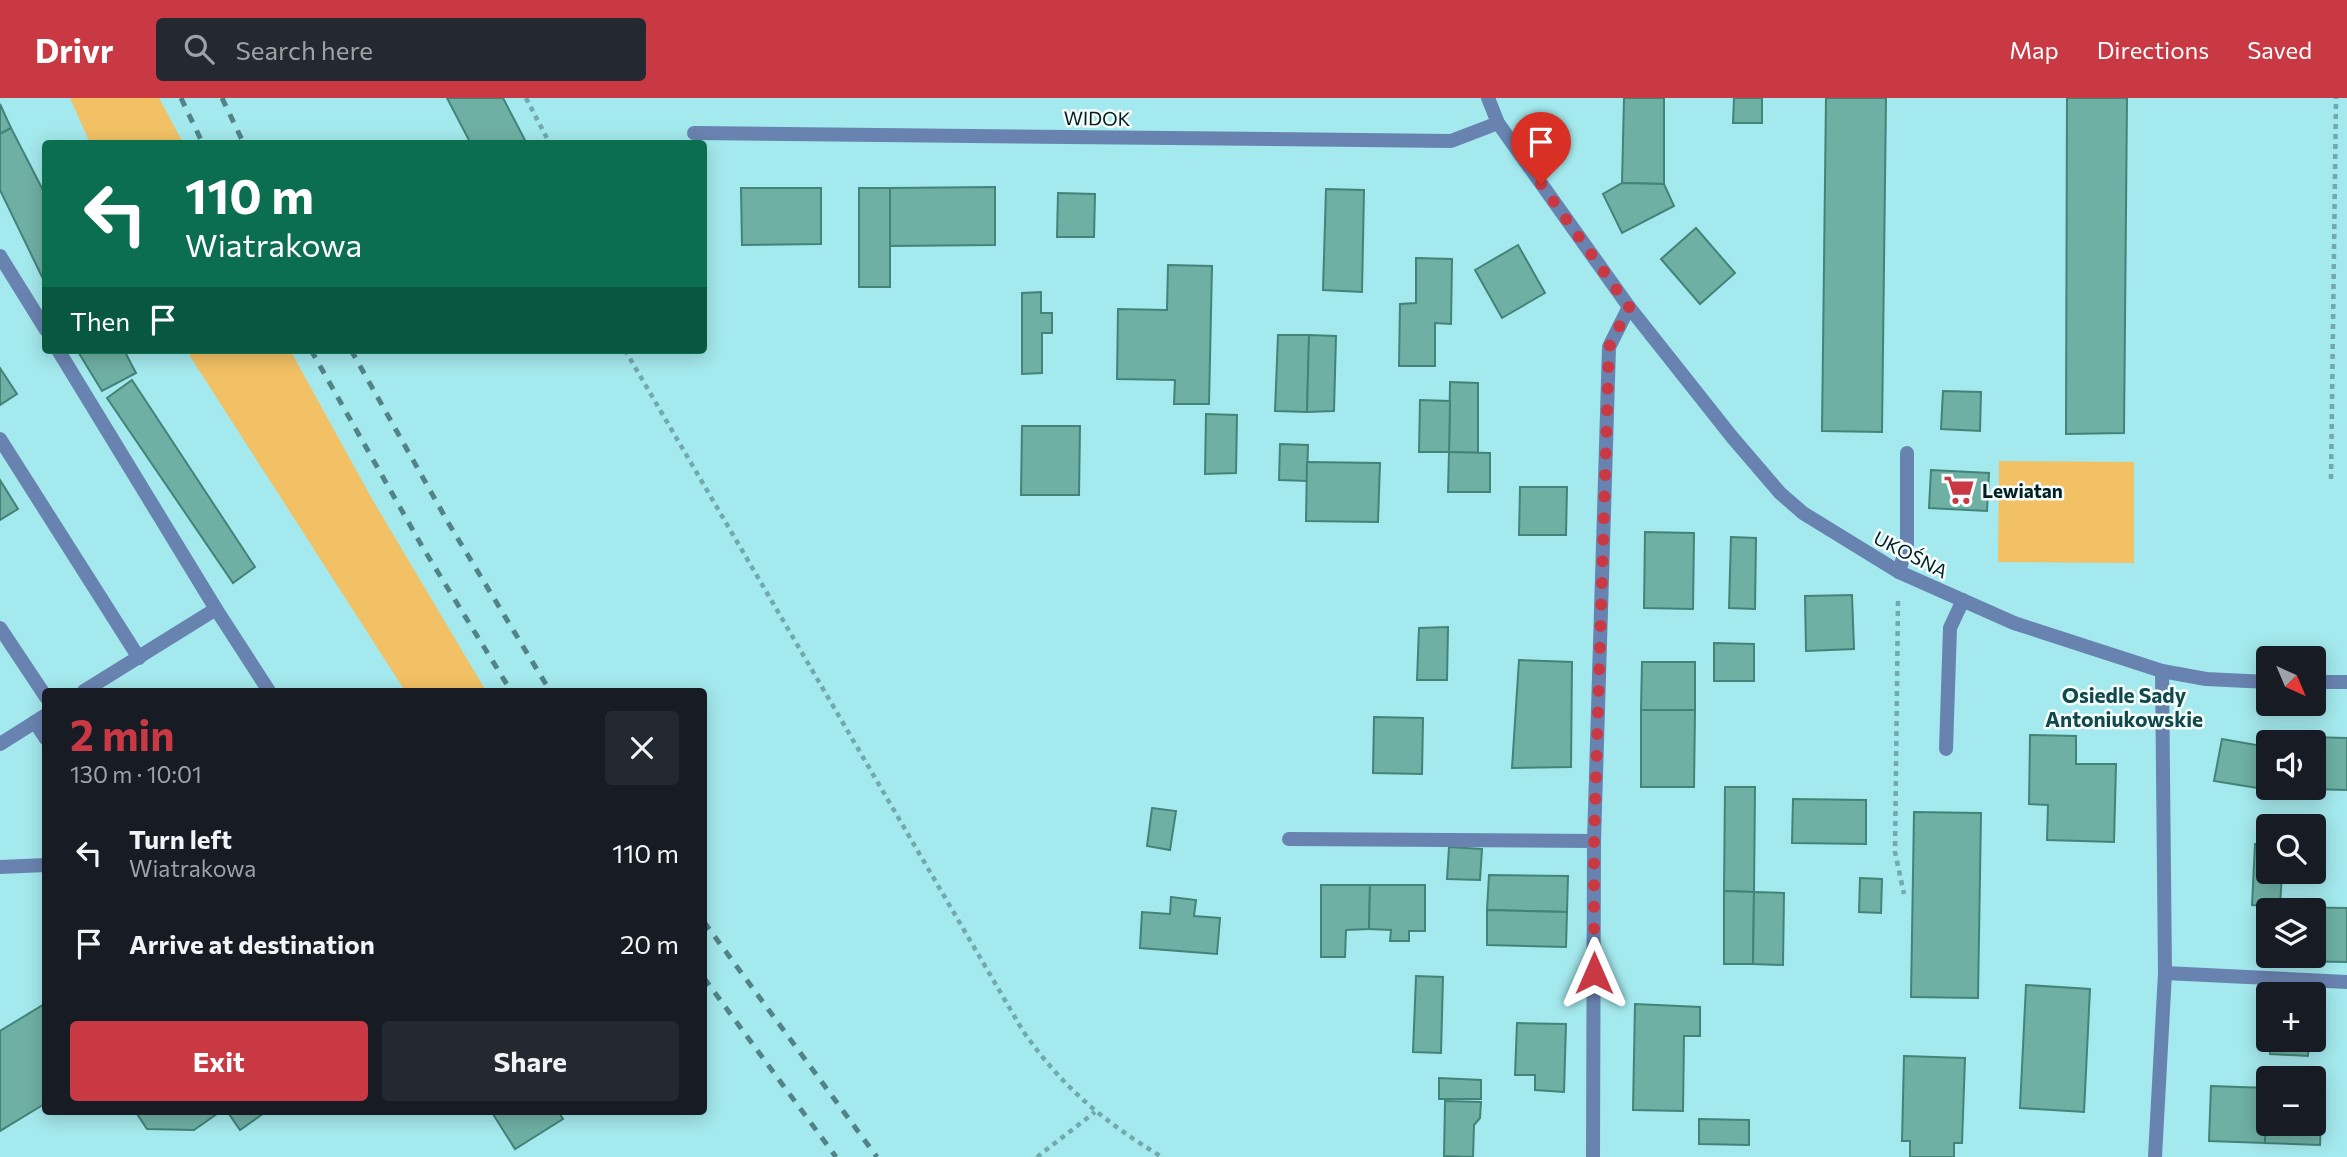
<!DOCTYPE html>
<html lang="en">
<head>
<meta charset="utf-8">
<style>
	body { margin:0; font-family:Commissioner,sans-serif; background:#242831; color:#f1f3f6; height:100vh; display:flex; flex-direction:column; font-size:26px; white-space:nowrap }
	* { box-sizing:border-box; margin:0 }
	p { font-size:23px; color:#9ea1a6 }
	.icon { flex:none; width:38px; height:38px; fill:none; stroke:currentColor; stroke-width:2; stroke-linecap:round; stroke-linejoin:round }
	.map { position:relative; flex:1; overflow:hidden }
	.details { position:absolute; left:42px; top:590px; width:665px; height:427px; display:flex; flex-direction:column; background:#171b24; border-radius:7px; box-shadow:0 4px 18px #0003 }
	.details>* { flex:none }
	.guide { position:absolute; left:42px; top:42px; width:665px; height:214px; border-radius:7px; box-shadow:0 4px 18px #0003; background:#0b6e4f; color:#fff; overflow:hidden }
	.needle { width:46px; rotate:136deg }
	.tools { position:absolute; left:2256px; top:548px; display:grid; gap:14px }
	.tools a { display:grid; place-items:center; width:70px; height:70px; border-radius:7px; background:#171b24; box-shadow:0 4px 18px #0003; font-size:35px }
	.pin { position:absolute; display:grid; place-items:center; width:60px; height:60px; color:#fff; margin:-72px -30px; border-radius:50% 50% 50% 0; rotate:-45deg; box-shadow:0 0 7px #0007 }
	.pin .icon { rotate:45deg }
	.me { position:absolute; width:77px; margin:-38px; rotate:0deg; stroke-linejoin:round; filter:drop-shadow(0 0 5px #0008) }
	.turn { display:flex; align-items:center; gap:24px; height:147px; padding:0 28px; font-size:32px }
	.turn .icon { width:91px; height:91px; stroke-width:2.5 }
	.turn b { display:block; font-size:49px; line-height:60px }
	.then { display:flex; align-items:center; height:66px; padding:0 28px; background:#0003; gap:14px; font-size:26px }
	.round { display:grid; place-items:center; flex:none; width:74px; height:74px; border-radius:7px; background:#242831 }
	.headline { display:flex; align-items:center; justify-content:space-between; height:119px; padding:0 28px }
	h1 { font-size:42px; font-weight:700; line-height:52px; color:#c93943 }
	.button { display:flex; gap:14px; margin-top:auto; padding:14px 28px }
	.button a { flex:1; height:80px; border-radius:7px; background:#c93943; color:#fff; font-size:28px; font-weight:700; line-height:80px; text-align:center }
	.button a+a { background:#242831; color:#f1f3f6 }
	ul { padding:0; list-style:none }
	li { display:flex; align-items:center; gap:21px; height:91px; padding:0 28px }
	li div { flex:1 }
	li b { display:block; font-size:26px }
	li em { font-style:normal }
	header { display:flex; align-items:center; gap:42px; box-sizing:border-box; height:98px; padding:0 35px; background:#c93943; color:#fff }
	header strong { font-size:33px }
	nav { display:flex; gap:38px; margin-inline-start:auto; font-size:24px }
	.search { width:490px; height:63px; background:#242831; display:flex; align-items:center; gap:18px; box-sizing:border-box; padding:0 24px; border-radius:7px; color:#9ea1a6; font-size:26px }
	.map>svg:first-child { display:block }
	.green { fill:#f2c165 }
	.building { fill:#6fb0a4; stroke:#438378; stroke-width:2 }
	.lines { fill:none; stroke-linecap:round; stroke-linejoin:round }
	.path { stroke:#71a9ad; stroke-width:4.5; stroke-dasharray:5 5; stroke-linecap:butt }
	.service { stroke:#6983b0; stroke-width:14 }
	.minor { stroke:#6983b0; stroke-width:14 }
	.rail { stroke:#528386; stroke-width:5; stroke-dasharray:9 9; stroke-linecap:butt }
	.route { stroke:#c93943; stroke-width:12; stroke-dasharray:0 21.6 }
	.labels { text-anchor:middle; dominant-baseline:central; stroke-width:5; stroke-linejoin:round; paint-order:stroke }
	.street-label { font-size:19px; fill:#021f21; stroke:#f6fdfd }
	.poi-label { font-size:19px; font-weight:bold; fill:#021f21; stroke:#f6fdfd; text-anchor:start }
	.neighbourhood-label { font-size:21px; font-weight:bold; fill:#11484b; stroke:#f6fdfd }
</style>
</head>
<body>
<header>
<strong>Drivr</strong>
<div class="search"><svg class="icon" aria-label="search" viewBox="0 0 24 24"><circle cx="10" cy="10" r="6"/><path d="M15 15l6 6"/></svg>Search here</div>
<nav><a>Map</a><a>Directions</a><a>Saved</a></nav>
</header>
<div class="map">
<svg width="2347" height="1059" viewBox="0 0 2347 1059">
	<rect width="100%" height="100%" fill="#a4e9ed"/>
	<g class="green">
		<polygon points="70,0 159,0 183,45 90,45"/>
		<polygon points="186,252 290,252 372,401 486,593 405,593"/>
		<polygon points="1999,363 2134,364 2134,465 1998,464"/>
	</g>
	<g class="building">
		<polygon points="447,0 503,0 527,46 471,46"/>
		<polygon points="1624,0 1664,0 1664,86 1622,85"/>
		<polygon points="1734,0 1762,0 1762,25 1733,25"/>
		<polygon points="1826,0 1886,0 1882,334 1822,333"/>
		<polygon points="2067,0 2127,0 2124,335 2066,336"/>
		<polygon points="0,6 11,30 0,36"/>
		<polygon points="11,30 46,98 46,187 0,92 0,36"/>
		<polygon points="1622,85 1664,86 1674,108 1622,135 1603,96"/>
		<polygon points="995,89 995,147 890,148 890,90"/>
		<polygon points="741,90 821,90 821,146 742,147"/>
		<rect x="859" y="90" width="31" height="99"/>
		<polygon points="1326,91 1364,92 1362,194 1323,192"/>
		<polygon points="1058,95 1095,96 1094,139 1057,139"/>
		<polygon points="1696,130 1735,175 1700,206 1661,161"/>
		<polygon points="1518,147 1545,195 1502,220 1475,172"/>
		<polygon points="1416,160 1452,161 1451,226 1435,225 1435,268 1399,268 1400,206 1416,205"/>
		<polygon points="1168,167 1212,168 1209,306 1174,306 1175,282 1117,281 1118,211 1167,212"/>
		<polygon points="1041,194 1041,215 1052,215 1052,235 1042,235 1042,275 1022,276 1022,195"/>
		<polygon points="1278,237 1309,237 1307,314 1275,313"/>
		<polygon points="1309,237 1336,238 1334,313 1307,314"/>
		<polygon points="77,252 124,252 136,275 102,293"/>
		<polygon points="0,270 17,296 0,307"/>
		<polygon points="132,282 255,469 233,485 107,300"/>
		<polygon points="1450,284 1478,285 1478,355 1449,354"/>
		<polygon points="1943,293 1981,294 1980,333 1941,331"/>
		<polygon points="1420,302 1450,303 1449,354 1419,354"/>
		<polygon points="1206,316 1237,317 1236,375 1205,376"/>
		<polygon points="1022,328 1080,328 1079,397 1021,397"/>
		<polygon points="1280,346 1308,347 1307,383 1279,382"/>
		<polygon points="1449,354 1490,355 1490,394 1448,394"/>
		<polygon points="1307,364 1380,365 1378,424 1306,423"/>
		<polygon points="1931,372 1989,375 1987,413 1929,410"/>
		<polygon points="0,382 18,411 0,422"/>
		<polygon points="1520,389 1567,389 1566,437 1519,437"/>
		<polygon points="1645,434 1694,435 1693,511 1644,510"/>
		<polygon points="1731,439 1756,440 1755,511 1729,510"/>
		<polygon points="1852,497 1854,551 1806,553 1805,498"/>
		<polygon points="1448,529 1447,582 1417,582 1419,530"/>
		<polygon points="1714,545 1754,546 1754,583 1714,583"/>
		<polygon points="1519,562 1572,564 1571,669 1512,670"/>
		<polygon points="1642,564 1695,564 1695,612 1641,612"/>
		<polygon points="1641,612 1695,612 1694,689 1641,689"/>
		<polygon points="1374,619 1423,620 1422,676 1373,675"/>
		<polygon points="2030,637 2076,638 2076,666 2116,666 2114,744 2047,742 2048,707 2029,706"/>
		<polygon points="2310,639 2347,640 2347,692 2309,691 2314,690 2314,644 2310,644"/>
		<polygon points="2222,641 2268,649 2270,692 2214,683"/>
		<polygon points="1725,689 1755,689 1754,794 1724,793"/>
		<polygon points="1793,701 1866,702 1866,746 1792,745"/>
		<polygon points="1152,710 1176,713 1170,752 1147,748"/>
		<polygon points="1914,714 1981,715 1978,900 1911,899"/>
		<polygon points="2255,746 2268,746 2268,774 2282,774 2280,809 2252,807"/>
		<polygon points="1449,749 1482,751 1480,782 1447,781"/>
		<polygon points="1489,777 1568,778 1567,814 1487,812"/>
		<polygon points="1860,780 1882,781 1881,815 1859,814"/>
		<polygon points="1321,787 1370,787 1369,831 1346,832 1345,859 1321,859"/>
		<polygon points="1370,787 1425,787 1425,833 1409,833 1409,843 1390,843 1391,832 1369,831"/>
		<polygon points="1724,793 1754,794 1753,866 1724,866"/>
		<polygon points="1754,794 1784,795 1783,867 1753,866"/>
		<polygon points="1171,799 1196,802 1194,818 1220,820 1217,856 1140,850 1142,814 1170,816"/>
		<polygon points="2280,809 2347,810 2347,864 2279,863 2279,858 2314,858 2314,812 2280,812"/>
		<polygon points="1487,812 1567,814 1566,849 1487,847"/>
		<polygon points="1416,878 1443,879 1441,955 1413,954"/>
		<polygon points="2026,887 2090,891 2084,1014 2020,1010"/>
		<polygon points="46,905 46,1005 0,1033 0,933"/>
		<polygon points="1635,906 1700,909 1700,938 1684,938 1683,1013 1633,1012"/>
		<polygon points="1517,925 1566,926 1564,994 1535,992 1535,977 1515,977"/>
		<polygon points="2270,942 2309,942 2308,958 2270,956"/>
		<polygon points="1904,958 1965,960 1962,1045 1954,1045 1954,1059 1910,1059 1910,1043 1902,1043"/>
		<polygon points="1439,980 1481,982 1481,1001 1439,1001"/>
		<polygon points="2211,988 2268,990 2265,1045 2209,1043"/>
		<polygon points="2267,990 2268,1026 2314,1026 2314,991 2322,991 2320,1047 2265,1045"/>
		<polygon points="1445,1003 1481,1004 1480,1020 1474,1027 1473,1059 1444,1058"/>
		<polygon points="135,1013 221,1013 194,1032 147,1031"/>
		<polygon points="227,1013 267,1013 240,1032"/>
		<polygon points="491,1013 558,1013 563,1021 515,1051"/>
		<polygon points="1699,1021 1749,1022 1749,1047 1699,1046"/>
	</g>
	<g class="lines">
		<g class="path">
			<polyline points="526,0 550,46"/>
			<path d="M625,252l398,681c39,56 81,91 139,126"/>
			<polyline points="2331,381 2336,0"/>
			<polyline points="1898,503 1895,754 1904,796"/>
			<polyline points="1037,1059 1095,1014"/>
		</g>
		<g class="service">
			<polyline points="0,158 46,232"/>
			<polyline points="58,252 216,511"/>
			<polyline points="0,341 139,560"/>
			<polyline points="1899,474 1907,446 1907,355"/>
			<polyline points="0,530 46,599"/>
			<polyline points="84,593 216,511 269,593"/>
			<polyline points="35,624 46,641"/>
			<polyline points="0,646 46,617"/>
			<polyline points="1946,651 1950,530 1963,502"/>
			<polyline points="1289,741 1594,743"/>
			<polyline points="0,769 46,767"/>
			<polyline points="2165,875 2347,884"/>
			<polyline points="2155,1059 2165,875 2162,573"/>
		</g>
		<g class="minor">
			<polyline points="1488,0 1498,25 1629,209 1732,339 1780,395 1803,415 1899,474 2014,525 2162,573 2206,581 2268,584"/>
			<polyline points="694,35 1451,43 1498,25"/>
			<polyline points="2314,584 2347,584"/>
			<polyline points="1593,1059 1594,743 1609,249 1629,209"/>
		</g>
		<g class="rail">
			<polyline points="181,0 203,46"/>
			<polyline points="222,0 244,46"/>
			<polyline points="311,252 423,450 511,593"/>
			<polyline points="351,252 449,426 550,593"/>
			<polyline points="704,824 877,1059"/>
			<polyline points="704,880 836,1059"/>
		</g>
	</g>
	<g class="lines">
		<polyline class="route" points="1541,86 1629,209 1609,249 1594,743 1594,875"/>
	</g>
	<defs>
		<g id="supermarket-bare" transform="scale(2.415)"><path d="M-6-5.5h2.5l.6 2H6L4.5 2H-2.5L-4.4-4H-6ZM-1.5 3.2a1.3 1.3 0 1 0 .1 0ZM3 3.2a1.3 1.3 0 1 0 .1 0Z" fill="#c93943" stroke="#f6fdfd" stroke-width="2.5" paint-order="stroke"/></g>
	</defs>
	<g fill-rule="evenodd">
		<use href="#supermarket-bare" x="1959" y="392"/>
	</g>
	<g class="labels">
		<g class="street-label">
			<text transform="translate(1097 20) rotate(1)">WIDOK</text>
			<text transform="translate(1911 456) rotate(27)">UKOŚNA</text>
		</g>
		<g class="poi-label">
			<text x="1982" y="392">Lewiatan</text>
		</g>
		<g class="neighbourhood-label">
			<text x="2124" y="596">Osiedle Sady<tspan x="2124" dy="24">Antoniukowskie</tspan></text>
		</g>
	</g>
</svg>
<div class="tools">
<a><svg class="needle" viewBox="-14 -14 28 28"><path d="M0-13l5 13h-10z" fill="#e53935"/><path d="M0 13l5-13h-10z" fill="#9ea1a6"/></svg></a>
<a><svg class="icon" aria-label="sound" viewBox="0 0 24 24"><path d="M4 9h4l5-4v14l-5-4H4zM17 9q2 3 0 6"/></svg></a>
<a><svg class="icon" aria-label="search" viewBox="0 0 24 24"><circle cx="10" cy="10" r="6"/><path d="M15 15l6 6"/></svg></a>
<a><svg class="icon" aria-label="layers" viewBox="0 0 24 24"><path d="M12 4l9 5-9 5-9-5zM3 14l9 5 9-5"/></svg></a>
<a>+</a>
<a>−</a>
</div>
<div class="pin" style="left:1541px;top:86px;background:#d93025"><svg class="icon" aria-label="arrive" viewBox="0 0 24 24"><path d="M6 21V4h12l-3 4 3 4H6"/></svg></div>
<svg class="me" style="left:1594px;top:875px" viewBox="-20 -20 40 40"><path d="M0-17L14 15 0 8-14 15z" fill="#c93943" stroke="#fff" stroke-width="4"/></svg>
<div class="guide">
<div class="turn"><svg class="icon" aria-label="left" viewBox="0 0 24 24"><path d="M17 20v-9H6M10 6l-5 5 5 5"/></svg><div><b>110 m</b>Wiatrakowa</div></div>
<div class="then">Then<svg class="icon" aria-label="arrive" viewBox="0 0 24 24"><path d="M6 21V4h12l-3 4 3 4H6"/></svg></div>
</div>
<section class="details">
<div class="headline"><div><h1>2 min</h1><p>130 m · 10:01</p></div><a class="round"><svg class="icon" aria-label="close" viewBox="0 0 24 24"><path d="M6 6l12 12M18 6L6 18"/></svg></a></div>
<ul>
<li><svg class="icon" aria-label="left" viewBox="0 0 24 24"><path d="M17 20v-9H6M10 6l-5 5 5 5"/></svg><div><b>Turn left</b><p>Wiatrakowa</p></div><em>110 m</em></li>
<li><svg class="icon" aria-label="arrive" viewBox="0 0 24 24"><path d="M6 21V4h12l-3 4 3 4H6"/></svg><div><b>Arrive at destination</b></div><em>20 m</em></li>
</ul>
<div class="button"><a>Exit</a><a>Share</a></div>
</section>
</div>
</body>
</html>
